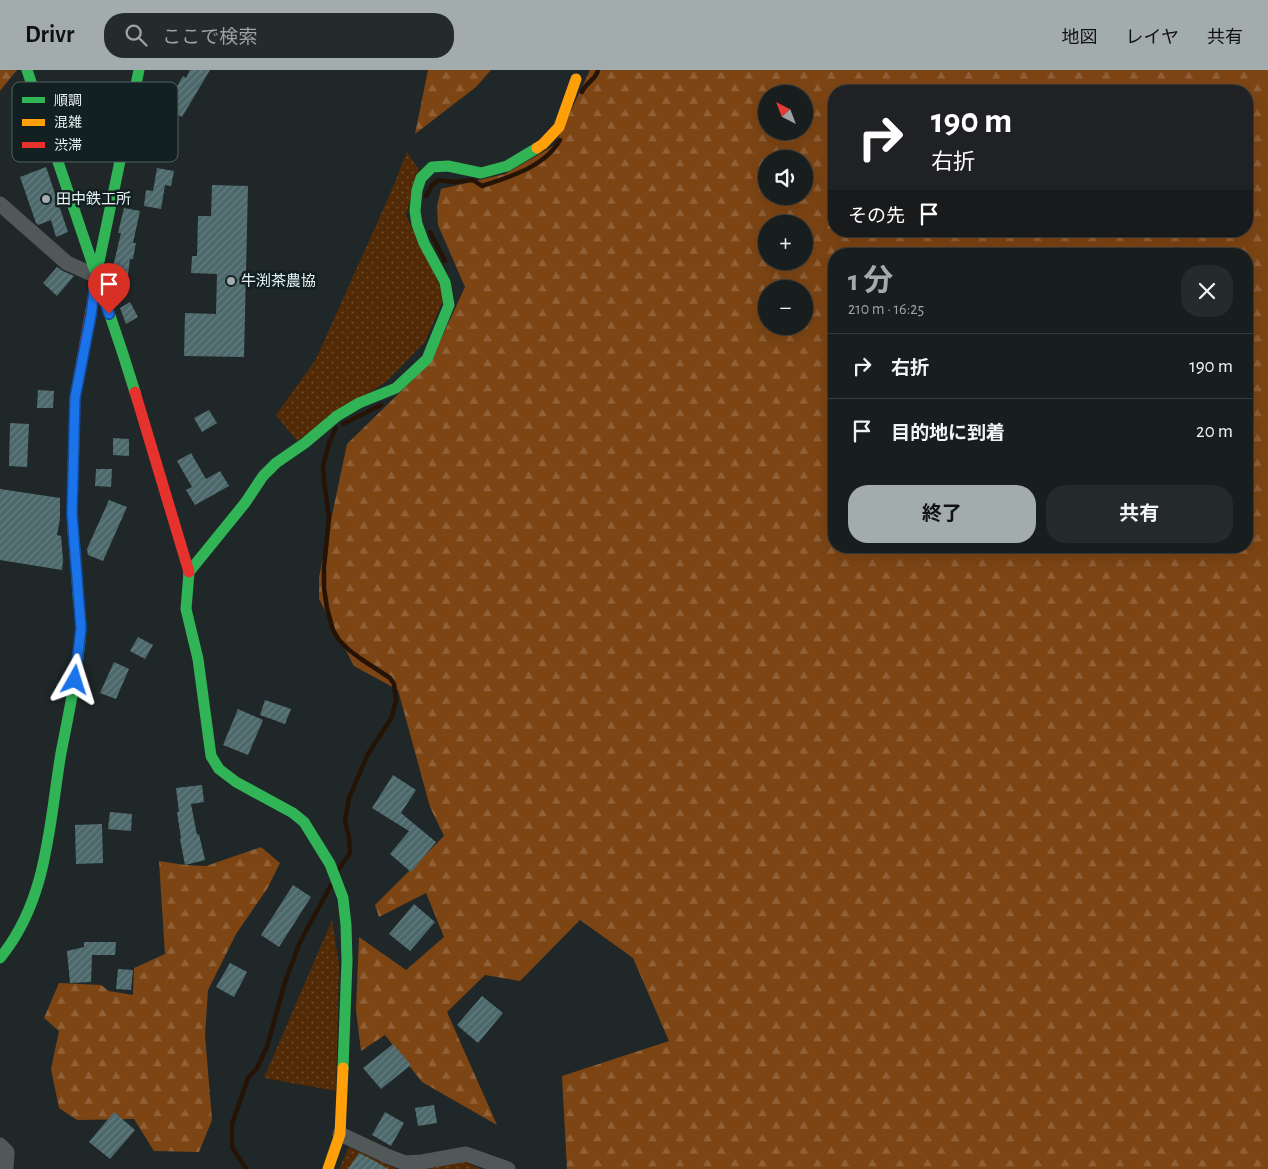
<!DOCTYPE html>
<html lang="ja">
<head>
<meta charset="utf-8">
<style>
	body { margin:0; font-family:"Alegreya Sans","Noto Sans JP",sans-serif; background:#252a2b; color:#f1f3f6; height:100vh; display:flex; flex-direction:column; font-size:19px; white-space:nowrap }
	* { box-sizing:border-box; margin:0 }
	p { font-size:16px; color:#9fa2a4 }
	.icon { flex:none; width:28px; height:28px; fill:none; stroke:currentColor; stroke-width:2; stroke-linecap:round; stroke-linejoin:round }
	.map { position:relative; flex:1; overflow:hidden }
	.drawer { position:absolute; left:828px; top:178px; width:425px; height:305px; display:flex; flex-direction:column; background:#181d1e; border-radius:20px; box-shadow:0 5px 20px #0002,0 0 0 1px #363b3c }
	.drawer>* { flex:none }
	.guide { position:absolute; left:828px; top:15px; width:425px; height:152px; border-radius:20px; box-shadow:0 5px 20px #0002,0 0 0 1px #363b3c; background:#202124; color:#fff; overflow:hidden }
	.needle { width:32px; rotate:318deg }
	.controls { position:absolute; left:758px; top:15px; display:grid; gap:10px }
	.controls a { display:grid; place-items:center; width:55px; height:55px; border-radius:50%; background:#181d1e; box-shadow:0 5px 20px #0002,0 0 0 1px #363b3c; font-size:25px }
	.pin { position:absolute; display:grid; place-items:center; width:42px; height:42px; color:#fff; margin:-51px -21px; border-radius:50% 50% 50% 0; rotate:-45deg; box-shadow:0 0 5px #0007 }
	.pin .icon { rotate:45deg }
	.me { position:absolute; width:55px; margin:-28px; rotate:6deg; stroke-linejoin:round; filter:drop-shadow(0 0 4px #0008) }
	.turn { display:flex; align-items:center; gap:18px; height:105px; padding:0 20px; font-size:22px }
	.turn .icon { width:65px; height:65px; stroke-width:2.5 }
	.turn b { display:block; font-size:35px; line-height:42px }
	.then { display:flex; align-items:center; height:48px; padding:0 20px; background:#0003; gap:10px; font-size:19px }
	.round { display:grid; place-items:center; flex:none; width:52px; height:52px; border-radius:20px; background:#252a2b }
	.overview { display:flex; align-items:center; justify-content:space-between; height:85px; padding:0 20px }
	h1 { font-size:30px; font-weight:700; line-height:38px; color:#a3acad }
	.primary-button { display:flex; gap:10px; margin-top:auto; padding:10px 20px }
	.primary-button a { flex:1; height:58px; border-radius:20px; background:#a3acad; color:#111; font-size:20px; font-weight:700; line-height:58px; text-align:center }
	.primary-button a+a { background:#252a2b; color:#f1f3f6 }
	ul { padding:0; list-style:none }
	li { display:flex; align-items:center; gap:15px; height:65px; padding:0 20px; border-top:1px solid #363b3c }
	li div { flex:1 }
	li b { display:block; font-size:19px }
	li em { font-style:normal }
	header { display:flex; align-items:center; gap:30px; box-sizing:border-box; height:70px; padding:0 25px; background:#a3acad; color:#111 }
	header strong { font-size:24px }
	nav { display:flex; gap:28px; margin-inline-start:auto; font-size:18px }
	.search { width:350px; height:45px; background:#252a2b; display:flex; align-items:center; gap:12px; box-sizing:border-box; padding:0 18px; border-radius:20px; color:#9fa2a4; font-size:19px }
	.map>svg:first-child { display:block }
	.grass { fill:url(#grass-dots) }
	.forest { fill:url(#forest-firs); fill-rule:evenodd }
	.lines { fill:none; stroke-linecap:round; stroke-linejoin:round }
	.stream { stroke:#251306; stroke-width:4.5 }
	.building { fill:url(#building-hatch) }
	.street { stroke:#525757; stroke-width:15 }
	.fast { stroke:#30b455; stroke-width:11 }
	.slow { stroke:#ff9f0a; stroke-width:11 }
	.jam { stroke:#e5322d; stroke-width:11 }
	.route-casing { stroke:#114b97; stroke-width:12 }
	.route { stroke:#1a73e8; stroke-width:9 }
	.poi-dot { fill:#a3acad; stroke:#122021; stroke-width:2 }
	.labels { text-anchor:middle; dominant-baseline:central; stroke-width:5; stroke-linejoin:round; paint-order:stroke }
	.poi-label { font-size:15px; fill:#eaf3f4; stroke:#122021; text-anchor:start }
	.key { fill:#122021; stroke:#535f60; stroke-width:1 }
	.key-label { font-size:14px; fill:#eaf3f4 }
</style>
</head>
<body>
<header>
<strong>Drivr</strong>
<div class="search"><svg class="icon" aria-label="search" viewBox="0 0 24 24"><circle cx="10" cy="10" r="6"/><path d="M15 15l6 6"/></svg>ここで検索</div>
<nav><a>地図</a><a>レイヤ</a><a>共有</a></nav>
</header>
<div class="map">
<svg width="1268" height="1099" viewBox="0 0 1268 1099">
	<defs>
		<pattern id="grass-dots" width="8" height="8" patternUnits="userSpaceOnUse" patternTransform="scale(1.25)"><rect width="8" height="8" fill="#522a06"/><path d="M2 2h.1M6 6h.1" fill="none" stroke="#6b492b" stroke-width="1.8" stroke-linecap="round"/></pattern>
		<pattern id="forest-firs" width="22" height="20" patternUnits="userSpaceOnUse" patternTransform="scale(1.25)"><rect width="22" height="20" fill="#7d4514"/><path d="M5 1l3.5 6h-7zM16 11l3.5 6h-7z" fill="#906037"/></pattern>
		<pattern id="building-hatch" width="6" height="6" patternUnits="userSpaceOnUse" patternTransform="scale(1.25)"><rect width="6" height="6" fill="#4c686b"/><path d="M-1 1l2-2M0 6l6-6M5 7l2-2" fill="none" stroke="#667e81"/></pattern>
	</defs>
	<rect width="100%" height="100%" fill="#202728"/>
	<g class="grass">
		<polygon points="407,82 419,100 406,145 445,226 425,272 387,311 297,371 276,345 316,289 390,124"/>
		<polygon points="332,850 339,895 336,1021 264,1008"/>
		<polygon points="349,1077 397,1099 339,1099"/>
		<polygon points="464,1091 480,1099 426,1099"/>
	</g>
	<g class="forest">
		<polygon points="0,0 17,0 0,21"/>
		<polygon points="428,0 491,0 476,17 415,64"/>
		<path d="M590,0h678v1099h-701l-5,-93 107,-35 -36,-83 -53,-38 -60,61 -35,-6 -38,37 50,113 -75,-43 -37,-47 -24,16 -5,-41 3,-73 47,33 38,-33 -18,-44 -47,24 -4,-12 69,-69 -14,-29 -32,-117 -44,-24 -35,-67v-22l28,-133 83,-81 35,-76 -27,-62 -1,-19 4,-17 64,-15 50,-29zM834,21h412v140h-412zM766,24h38v37h-38zM766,89h38v37h-38zM766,154h38v37h-38zM834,184h412v292h-412zM766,219h38v37h-38z"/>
		<polygon points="261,777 280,793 267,819 236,864 208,920 205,965 212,1050 199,1082 154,1081 134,1049 77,1050 59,1038 51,999 59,961 44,948 59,913 101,915 109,921 133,925 134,898 165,884 159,791 185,795 206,796"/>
	</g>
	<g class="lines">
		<g class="stream">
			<path d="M582,22c3,-9 14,-12 16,-22"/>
			<path d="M426,126l6,-11 6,-5 17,2 18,-2 9,6c27,-9 63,-19 78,-46"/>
			<polyline points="430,162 445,191"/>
			<polyline points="343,354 381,335"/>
			<polyline points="336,358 329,373 323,396 324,411 329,448 324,497 324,518 327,538 333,560 339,570 349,580 361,589 390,608 394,614 396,630 392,647 368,684 349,728 345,751 349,767 350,783 339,799"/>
			<polyline points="246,1099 232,1077 232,1054 248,1008 257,998 267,977 285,912 300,872 331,815"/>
		</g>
	</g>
	<g class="building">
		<polygon points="190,0 210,0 182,47 165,37 183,6 186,8"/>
		<polygon points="46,97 68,162 56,167 51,150 38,155 36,153 20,107"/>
		<polygon points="157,98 174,101 171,116 165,115 161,139 144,136 146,120 153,121"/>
		<polygon points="212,115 248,116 244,287 184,286 185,243 216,244 217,204 191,203 192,186 197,186 198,146 211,146"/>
		<polygon points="124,138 140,141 133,173 136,173 133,189 130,189 126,220 114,219 111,212 112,201 121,163 118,163"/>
		<polygon points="57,197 63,201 74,206 57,226 43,213"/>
		<polygon points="130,232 138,247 126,254 120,238"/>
		<polygon points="38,320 54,321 53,338 37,338"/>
		<polygon points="209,340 217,353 202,362 194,348"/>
		<polygon points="10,353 29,354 27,397 9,396"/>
		<polygon points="113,368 129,369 129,386 113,385"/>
		<polygon points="191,383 206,409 220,401 229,416 195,435 186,420 192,417 177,391"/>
		<polygon points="96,399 112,399 111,417 95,416"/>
		<polygon points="0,419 60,428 60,449 57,465 61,466 63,490 62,500 0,490"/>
		<polygon points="109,430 127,437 103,491 88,485 87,479"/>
		<polygon points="138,567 153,575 145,589 130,581"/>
		<polygon points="114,592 129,599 116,629 100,623"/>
		<polygon points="265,630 291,639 285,654 260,645"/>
		<polygon points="238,639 263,650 248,685 223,675"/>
		<polygon points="393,705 416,720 401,743 436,772 411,802 390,784 409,761 372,738"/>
		<polygon points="202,715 204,732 191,734 197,765 199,764 205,790 185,795 180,769 181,768 177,742 179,742 176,718"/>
		<polygon points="110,742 132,744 131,761 108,759"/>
		<polygon points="102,754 103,793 76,794 75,755"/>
		<polygon points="293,815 311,827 279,877 261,865"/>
		<polygon points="414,834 435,852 410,881 389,864"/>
		<polygon points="84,872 116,872 115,885 92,885 91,912 70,913 67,881 84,877"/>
		<polygon points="230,893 247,902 234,927 216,917"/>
		<polygon points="118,899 133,900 131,920 116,919"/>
		<polygon points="482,926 503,943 478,973 457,955"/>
		<polygon points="393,974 411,995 381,1019 363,998"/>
		<polygon points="434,1035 437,1053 418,1056 415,1038"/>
		<polygon points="114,1042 135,1060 110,1089 89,1072"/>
		<polygon points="385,1042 404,1053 391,1076 372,1065"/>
		<polygon points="359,1083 375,1091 388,1099 348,1099"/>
	</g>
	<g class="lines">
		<g class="street">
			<polyline points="0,134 67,193 96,206"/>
			<polyline points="340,1064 387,1086 405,1093 422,1092 466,1084 508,1099"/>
			<polyline points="0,1075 7,1082 6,1099"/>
		</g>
		<g class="fast">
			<polyline points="27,0 122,281 135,322"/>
			<polyline points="93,229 96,206 139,0"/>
			<polyline points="189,502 186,539 198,589 211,686 219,699 236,712 293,743 304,752 330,794 343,828 346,855 347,891 343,998"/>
			<polyline points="189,502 245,433 263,406 276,393 305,373 337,346 359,333 396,318 427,289 449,235 445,212 424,173 417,154 415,141 417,120 421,108 432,97 448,96 481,103 507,96 537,78"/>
			<path d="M0,888c48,-58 49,-134 61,-205 8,-41 17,-82 20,-124 0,-11 -2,-22 -3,-34 -1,-21 -3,-43 -5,-64"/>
		</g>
		<g class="slow">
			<polyline points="537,78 543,74 559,57 576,9"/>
			<polyline points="328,1099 340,1064 343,998"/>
		</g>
		<g class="jam">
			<polyline points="135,322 189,502"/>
			<polyline points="73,461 72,444 75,328 93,229"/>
		</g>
	</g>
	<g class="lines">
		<g class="route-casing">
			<polyline id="route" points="75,610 81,558 72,444 75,328 91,245 96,206 109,244"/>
		</g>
		<use href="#route" class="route"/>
	</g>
	<g class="poi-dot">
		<circle cx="46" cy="129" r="5"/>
		<circle cx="231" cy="211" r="5"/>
	</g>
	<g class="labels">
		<g class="poi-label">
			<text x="56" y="129">田中鉄工所</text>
			<text x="241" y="211">牛渕茶農協</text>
		</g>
	</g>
	<rect x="12" y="12" width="166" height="80" rx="8" class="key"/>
	<rect x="22" y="27" width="23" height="6" fill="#30b455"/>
	<rect x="22" y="49" width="23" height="7" fill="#ff9f0a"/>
	<rect x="22" y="72" width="23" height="6" fill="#e5322d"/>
	<g class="key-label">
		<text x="54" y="35">順調</text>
		<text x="54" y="57">混雑</text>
		<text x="54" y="80">渋滞</text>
	</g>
</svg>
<div class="controls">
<a><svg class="needle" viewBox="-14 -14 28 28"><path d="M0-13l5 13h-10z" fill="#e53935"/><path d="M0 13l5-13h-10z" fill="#9fa2a4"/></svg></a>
<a><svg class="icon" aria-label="sound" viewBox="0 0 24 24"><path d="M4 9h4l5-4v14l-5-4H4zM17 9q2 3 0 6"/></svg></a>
<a>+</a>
<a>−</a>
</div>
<div class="pin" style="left:109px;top:244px;background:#d93025"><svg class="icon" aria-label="arrive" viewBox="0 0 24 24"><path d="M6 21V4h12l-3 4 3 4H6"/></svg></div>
<svg class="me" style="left:75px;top:610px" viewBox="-20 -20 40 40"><path d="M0-17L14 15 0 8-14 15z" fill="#1a73e8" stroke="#fff" stroke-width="4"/></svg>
<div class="guide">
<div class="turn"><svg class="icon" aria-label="right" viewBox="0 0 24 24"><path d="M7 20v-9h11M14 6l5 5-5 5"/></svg><div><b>190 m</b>右折</div></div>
<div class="then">その先<svg class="icon" aria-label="arrive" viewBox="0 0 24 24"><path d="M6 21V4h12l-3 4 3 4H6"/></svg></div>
</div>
<section class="drawer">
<div class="overview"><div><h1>1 分</h1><p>210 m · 16:25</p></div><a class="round"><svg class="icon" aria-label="close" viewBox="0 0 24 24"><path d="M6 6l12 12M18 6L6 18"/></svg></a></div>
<ul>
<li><svg class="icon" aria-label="right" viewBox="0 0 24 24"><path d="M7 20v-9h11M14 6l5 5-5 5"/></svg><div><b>右折</b></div><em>190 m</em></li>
<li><svg class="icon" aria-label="arrive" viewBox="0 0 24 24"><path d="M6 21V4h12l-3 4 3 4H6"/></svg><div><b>目的地に到着</b></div><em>20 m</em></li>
</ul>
<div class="primary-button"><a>終了</a><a>共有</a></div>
</section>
</div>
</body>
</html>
